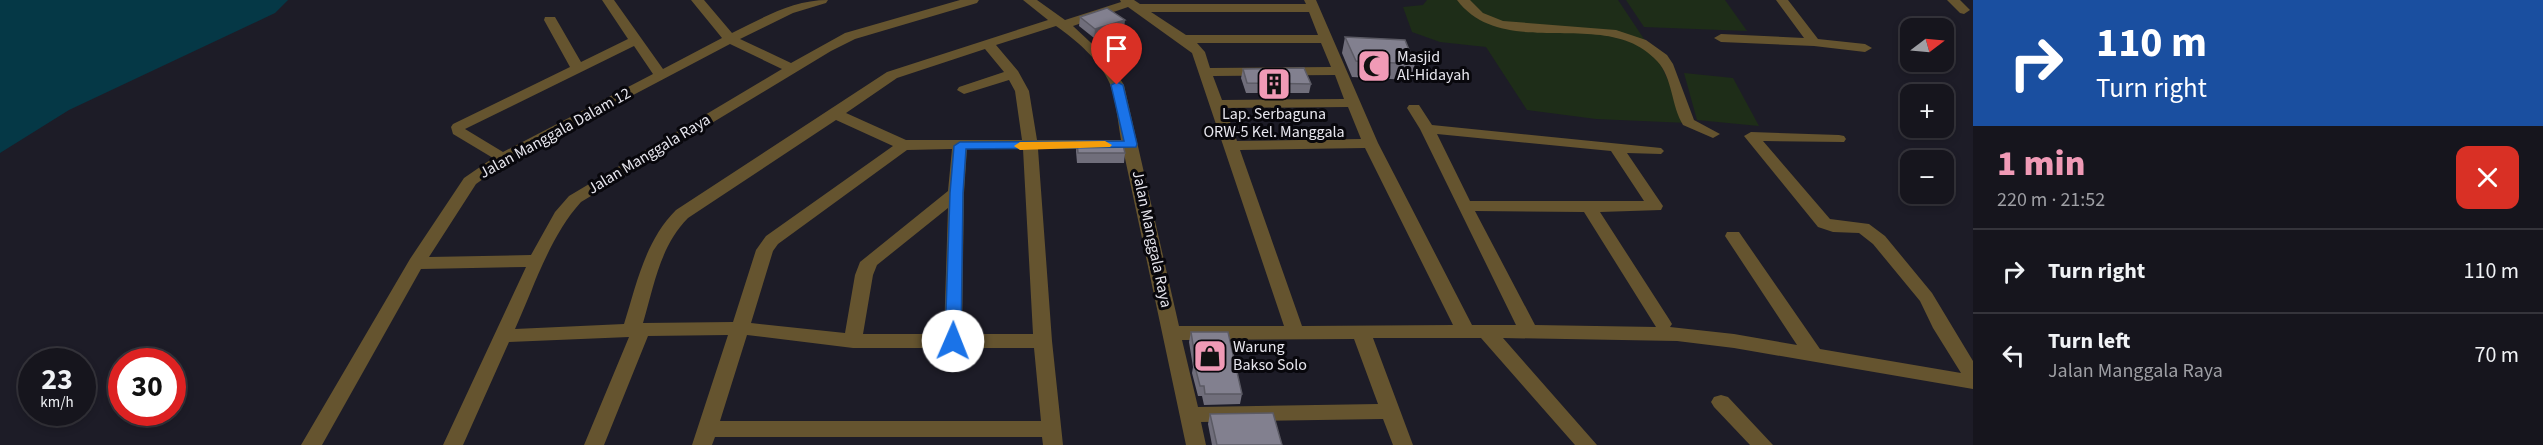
<!DOCTYPE html>
<html lang="en">
<head>
<meta charset="utf-8">
<style>
	body { margin:0; font-family:"Source Sans 3",sans-serif; background:#1f1e26; color:#f1f3f6; height:100vh; display:flex; flex-direction:column; font-size:22px; white-space:nowrap }
	* { box-sizing:border-box; margin:0 }
	p { font-size:20px; color:#9e9fa4 }
	.icon { flex:none; width:33px; height:33px; fill:none; stroke:currentColor; stroke-width:2; stroke-linecap:round; stroke-linejoin:round }
	.map { position:relative; flex:1; overflow:hidden }
	.panel { display:flex; flex-direction:column; background:#16151d; width:570px }
	.panel>* { flex:none }
	.top-card { background:#1a4fa0; color:#fff; overflow:hidden }
	.needle { width:39px; rotate:74deg }
	.fabs { position:absolute; left:1900px; top:18px; display:grid; gap:12px }
	.fabs a { display:grid; place-items:center; width:54px; height:54px; border-radius:12px; background:#16151d; box-shadow:0 3px 9px #0003,0 0 0 2px #35343b; font-size:30px }
	.speed { position:absolute; left:18px; top:348px; display:flex; gap:12px; font-size:30px; font-weight:700; text-align:center }
	.speed>* { display:grid; place-content:center; width:78px; height:78px; border-radius:50%; background:#16151d; box-shadow:0 3px 9px #0003,0 0 0 2px #35343b; line-height:1 }
	.speed small { font-size:15px; font-weight:400 }
	.speed .limit { border:9px solid #d22; background:#fff; color:#111 }
	.pin { position:absolute; display:grid; place-items:center; width:51px; height:51px; color:#fff; margin:-62px -26px; border-radius:50% 50% 50% 0; rotate:-45deg; box-shadow:0 0 6px #0007 }
	.pin .icon { rotate:45deg }
	.me { position:absolute; width:66px; margin:-33px; rotate:1deg; stroke-linejoin:round; filter:drop-shadow(0 0 4px #0008) }
	.turn { display:flex; align-items:center; gap:21px; height:126px; padding:0 24px; font-size:27px }
	.turn .icon { width:78px; height:78px; stroke-width:2.5 }
	.turn b { display:block; font-size:42px; line-height:51px }
	.round { display:grid; place-items:center; flex:none; width:63px; height:63px; border-radius:12px; background:#1f1e26 }
	.head { display:flex; align-items:center; justify-content:space-between; height:102px; padding:0 24px }
	h1 { font-size:36px; font-weight:800; line-height:45px; color:#f09ab6 }
	ul { padding:0; list-style:none }
	li { display:flex; align-items:center; gap:18px; height:84px; padding:0 24px; border-top:2px solid #35343b }
	li div { flex:1 }
	li b { display:block; font-size:22px }
	li em { font-style:normal }
	main { display:flex; flex:1; min-height:0 }
	.map>svg:first-child { display:block }
	.green { fill:#1e2d18 }
	.water { fill:#053846 }
	.lines { fill:none; stroke-linecap:round; stroke-linejoin:round }
	.minor { fill:#65542f; fill-rule:evenodd }
	.wall { fill:#706e7b }
	.shaded-wall { fill:#5b5a64 }
	.building { fill:#82808f; stroke:#5b5a64; stroke-width:1.5 }
	.route { fill:#1a73e8; stroke:#114b97; stroke-width:1.5 }
	.slow { fill:#f59e0b }
	.labels { text-anchor:middle; dominant-baseline:central; stroke-width:6; stroke-linejoin:round; paint-order:stroke }
	.poi-label { font-size:16px; fill:#e7e6ee; stroke:#08070c; text-anchor:start }
	.street-label { font-size:16px; fill:#e7e6ee; stroke:#08070c }
</style>
</head>
<body>
<main>
<div class="map">
<svg width="1973" height="445" viewBox="0 0 1973 445">
	<rect width="100%" height="100%" fill="#1d1c27"/>
	<g class="green">
		<polygon points="1427,0 1618,0 1660,63 1688,123 1596,119 1527,110 1486,47 1440,42 1412,32 1403,7 1423,5"/>
		<polygon points="1626,0 1725,0 1747,31 1644,27"/>
		<polygon points="1684,73 1733,78 1759,126 1697,120"/>
	</g>
	<polygon class="water" points="0,0 288,0 275,13 69,110 0,153"/>
	<g class="lines">
		<g class="minor">
			<path d="M602,0h12l49,69 59,-31 -31,-38h13l28,33c31,-15 60,-33 96,-33l-2,3 -33,10 -53,26 51,24 54,-30 115,-33h19l-2,3 -122,36 -24,12 -250,151c-31,34 -47,85 -66,127l109,-5c13,-41 21,-83 52,-114l211,-138 161,-52 -25,-20h14l28,20 56,-18 -1,-2h14l6,4h166l-2,-4h12l62,143 94,182h44l-96,-196 -13,-21 2,-3h10l13,20 229,23 3,3 -3,3 -34,-1 36,53 -2,4 -61,2 69,107 3,5 -2,3 64,7 63,11 -72,-109 2,-4h12l81,117 141,24 -28,-45 -13,-27 -47,-57 -14,-11 -26,-1 -15,-5 -74,-91 7,-4 88,3 5,1 2,3 -2,3 -81,-1 67,78 39,5 16,12 47,57 41,68v28l-239,-41 -57,-7 -174,-3 94,107h-22l-94,-107h-108l40,107h-20l-10,-26 -182,3 5,23h-20l-63,-296h-85l14,192 11,104h-20l-1,-8h-327l-3,8h-20l36,-110 -80,1 -44,109h-20l45,-108 -120,5 -46,103h-20l83,-178 -105,2 -99,176h-21l109,-186 54,-81 29,-20 -40,-24 -2,-7 2,-3 117,-57 -26,-47 1,-3h10l26,45 47,-23zM1128,7l64,46 92,273h-105l-55,-241 -19,-29 -32,-30zM1151,12h158l9,23h-132zM1056,26c21,15 44,34 54,58 6,17 8,38 11,56h-84l-8,-49 -11,-20 -22,-26zM1197,43h124l10,24 -121,1 -5,-16zM730,44l52,25 -213,127 -14,16 -24,43 -102,2 47,-73 32,-23zM634,46l19,28 -150,78 -38,-23zM985,49l19,23 -45,15 -2,3 7,4 45,-14 6,11 7,49h-116l-60,-27 51,-35zM1335,75l9,24 -122,1 -9,-24zM1348,107l13,32 -124,2 -12,-33zM836,120l57,26 -127,90 -10,14 -23,72 -90,1c11,-37 17,-77 45,-105zM1437,134l174,17 33,50h-174zM1365,148l88,177 -151,1 -62,-176zM952,149l-4,42 -88,71 -5,13 -10,58 -94,-10 22,-72 5,-7 129,-94zM967,149h56l10,185h-71l2,-141zM948,208l-4,126h-81l10,-59 4,-10zM1475,211l109,1 72,115 -121,-2zM747,335l106,13h181l7,73h-321zM1354,339l24,65 -180,3 -16,-67z"/>
			<path d="M1457,0h13l13,13 20,8 113,9 30,10 21,15 6,9 21,56 26,14 -7,4 -30,-13c-12,-19 -10,-47 -26,-64 -50,-56 -152,2 -200,-61z"/>
			<polygon points="1776,0 1788,0 1818,39 1865,44 1872,48 1865,52 1814,46 1721,42 1714,38 1721,34 1804,38"/>
			<polygon points="1947,0 1960,0 1970,10 1964,14 1960,13"/>
			<polygon points="1721,395 1728,397 1773,445 1750,445 1714,407 1711,402 1714,397"/>
		</g>
	</g>
	<g class="wall">
		<polygon points="1080,17 1124,29 1094,38 1079,26"/>
		<polygon points="1345,37 1415,64 1410,80 1352,77 1342,53"/>
		<polygon points="1243,69 1311,84 1309,93 1246,93 1241,78"/>
		<polygon points="1077,141 1125,153 1124,163 1077,163 1076,151"/>
		<polygon points="1191,332 1242,394 1240,404 1204,405 1202,396 1198,396 1192,373 1193,367 1189,342"/>
		<polygon points="1210,414 1282,445 1212,445 1208,424"/>
	</g>
	<polygon class="shaded-wall" points="1125,20 1124,29 1094,38 1095,29"/>
	<g class="building">
		<polygon points="1107,8 1125,20 1095,29 1080,17"/>
		<polygon points="1345,37 1405,40 1415,64 1356,61"/>
		<polygon points="1304,68 1311,84 1247,83 1243,69"/>
		<polygon points="1077,141 1122,141 1125,153 1078,153"/>
		<polygon points="1191,332 1228,332 1242,394 1205,394 1204,386 1200,386 1194,363 1196,363"/>
		<polygon points="1273,413 1282,445 1217,445 1210,414"/>
	</g>
	<polygon class="route" points="1117,82 1123,85 1137,144 1136,147 966,149 963,193 961,341 958,345 947,345 945,341 950,193 954,146 960,142 1124,141 1111,85"/>
	<polygon class="slow" points="1105,141 1112,145 1110,147 1020,150 1014,146 1020,142"/>
	<defs>
		<g id="mosque-square" transform="scale(1.725)"><rect x="-9" y="-9" width="18" height="18" rx="4" fill="#f09ab6" stroke="#08070c"/><path d="M3.5-4.9A6 6 0 1 0 3.5 4.9A5 5 0 1 1 3.5-4.9Z" fill="#111"/></g>
		<g id="building-square" transform="scale(1.725)"><rect x="-9" y="-9" width="18" height="18" rx="4" fill="#f09ab6" stroke="#08070c"/><path d="M-4-6H4V6H1V3H-1V6H-4ZM-2.5-4.3h1.7v1.8h-1.7ZM.8-4.3h1.7v1.8H.8ZM-2.5-1h1.7V.8h-1.7ZM.8-1h1.7V.8H.8Z" fill="#111"/></g>
		<g id="shop-square" transform="scale(1.725)"><rect x="-9" y="-9" width="18" height="18" rx="4" fill="#f09ab6" stroke="#08070c"/><path d="M-5-2.5h2.3a2.7 3.5 0 0 1 5.4 0H5L5.5 6h-11ZM-1.5-2.5h3a1.5 2.3 0 0 0-3 0Z" fill="#111"/></g>
	</defs>
	<g fill-rule="evenodd">
		<use href="#mosque-square" x="1374" y="66"/>
		<use href="#building-square" x="1274" y="84"/>
		<use href="#shop-square" x="1210" y="356"/>
	</g>
	<g class="labels">
		<g class="poi-label">
			<text x="1397" y="57">Masjid<tspan x="1397" dy="18">Al-Hidayah</tspan></text>
			<text x="1274" y="114" text-anchor="middle">Lap. Serbaguna<tspan x="1274" dy="18">ORW-5 Kel. Manggala</tspan></text>
			<text x="1233" y="347">Warung<tspan x="1233" dy="18">Bakso Solo</tspan></text>
		</g>
		<g class="street-label">
			<text transform="translate(555 133) rotate(-29)">Jalan Manggala Dalam 12</text>
			<text transform="translate(649 154) rotate(-31)">Jalan Manggala Raya</text>
			<text transform="translate(1152 239) rotate(78)">Jalan Manggala Raya</text>
		</g>
	</g>
</svg>
<div class="fabs">
<a><svg class="needle" viewBox="-14 -14 28 28"><path d="M0-13l5 13h-10z" fill="#e53935"/><path d="M0 13l5-13h-10z" fill="#9e9fa4"/></svg></a>
<a>+</a>
<a>−</a>
</div>
<div class="speed"><div>23<small>km/h</small></div><div class="limit">30</div></div>
<div class="pin" style="left:1117px;top:85px;background:#d93025"><svg class="icon" aria-label="arrive" viewBox="0 0 24 24"><path d="M6 21V4h12l-3 4 3 4H6"/></svg></div>
<svg class="me" style="left:953px;top:341px" viewBox="-20 -20 40 40"><circle r="19" fill="#fff"/><path d="M0-13L10 11 0 6-10 11z" fill="#1a73e8"/></svg>
</div>
<section class="panel">
<div class="top-card">
<div class="turn"><svg class="icon" aria-label="right" viewBox="0 0 24 24"><path d="M7 20v-9h11M14 6l5 5-5 5"/></svg><div><b>110 m</b>Turn right</div></div>
</div>
<div class="head"><div><h1>1 min</h1><p>220 m · 21:52</p></div><a class="round" style="background:#d93025;color:#fff"><svg class="icon" aria-label="close" viewBox="0 0 24 24"><path d="M6 6l12 12M18 6L6 18"/></svg></a></div>
<ul>
<li><svg class="icon" aria-label="right" viewBox="0 0 24 24"><path d="M7 20v-9h11M14 6l5 5-5 5"/></svg><div><b>Turn right</b></div><em>110 m</em></li>
<li><svg class="icon" aria-label="left" viewBox="0 0 24 24"><path d="M17 20v-9H6M10 6l-5 5 5 5"/></svg><div><b>Turn left</b><p>Jalan Manggala Raya</p></div><em>70 m</em></li>
</ul>
</section>
</main>
</body>
</html>
